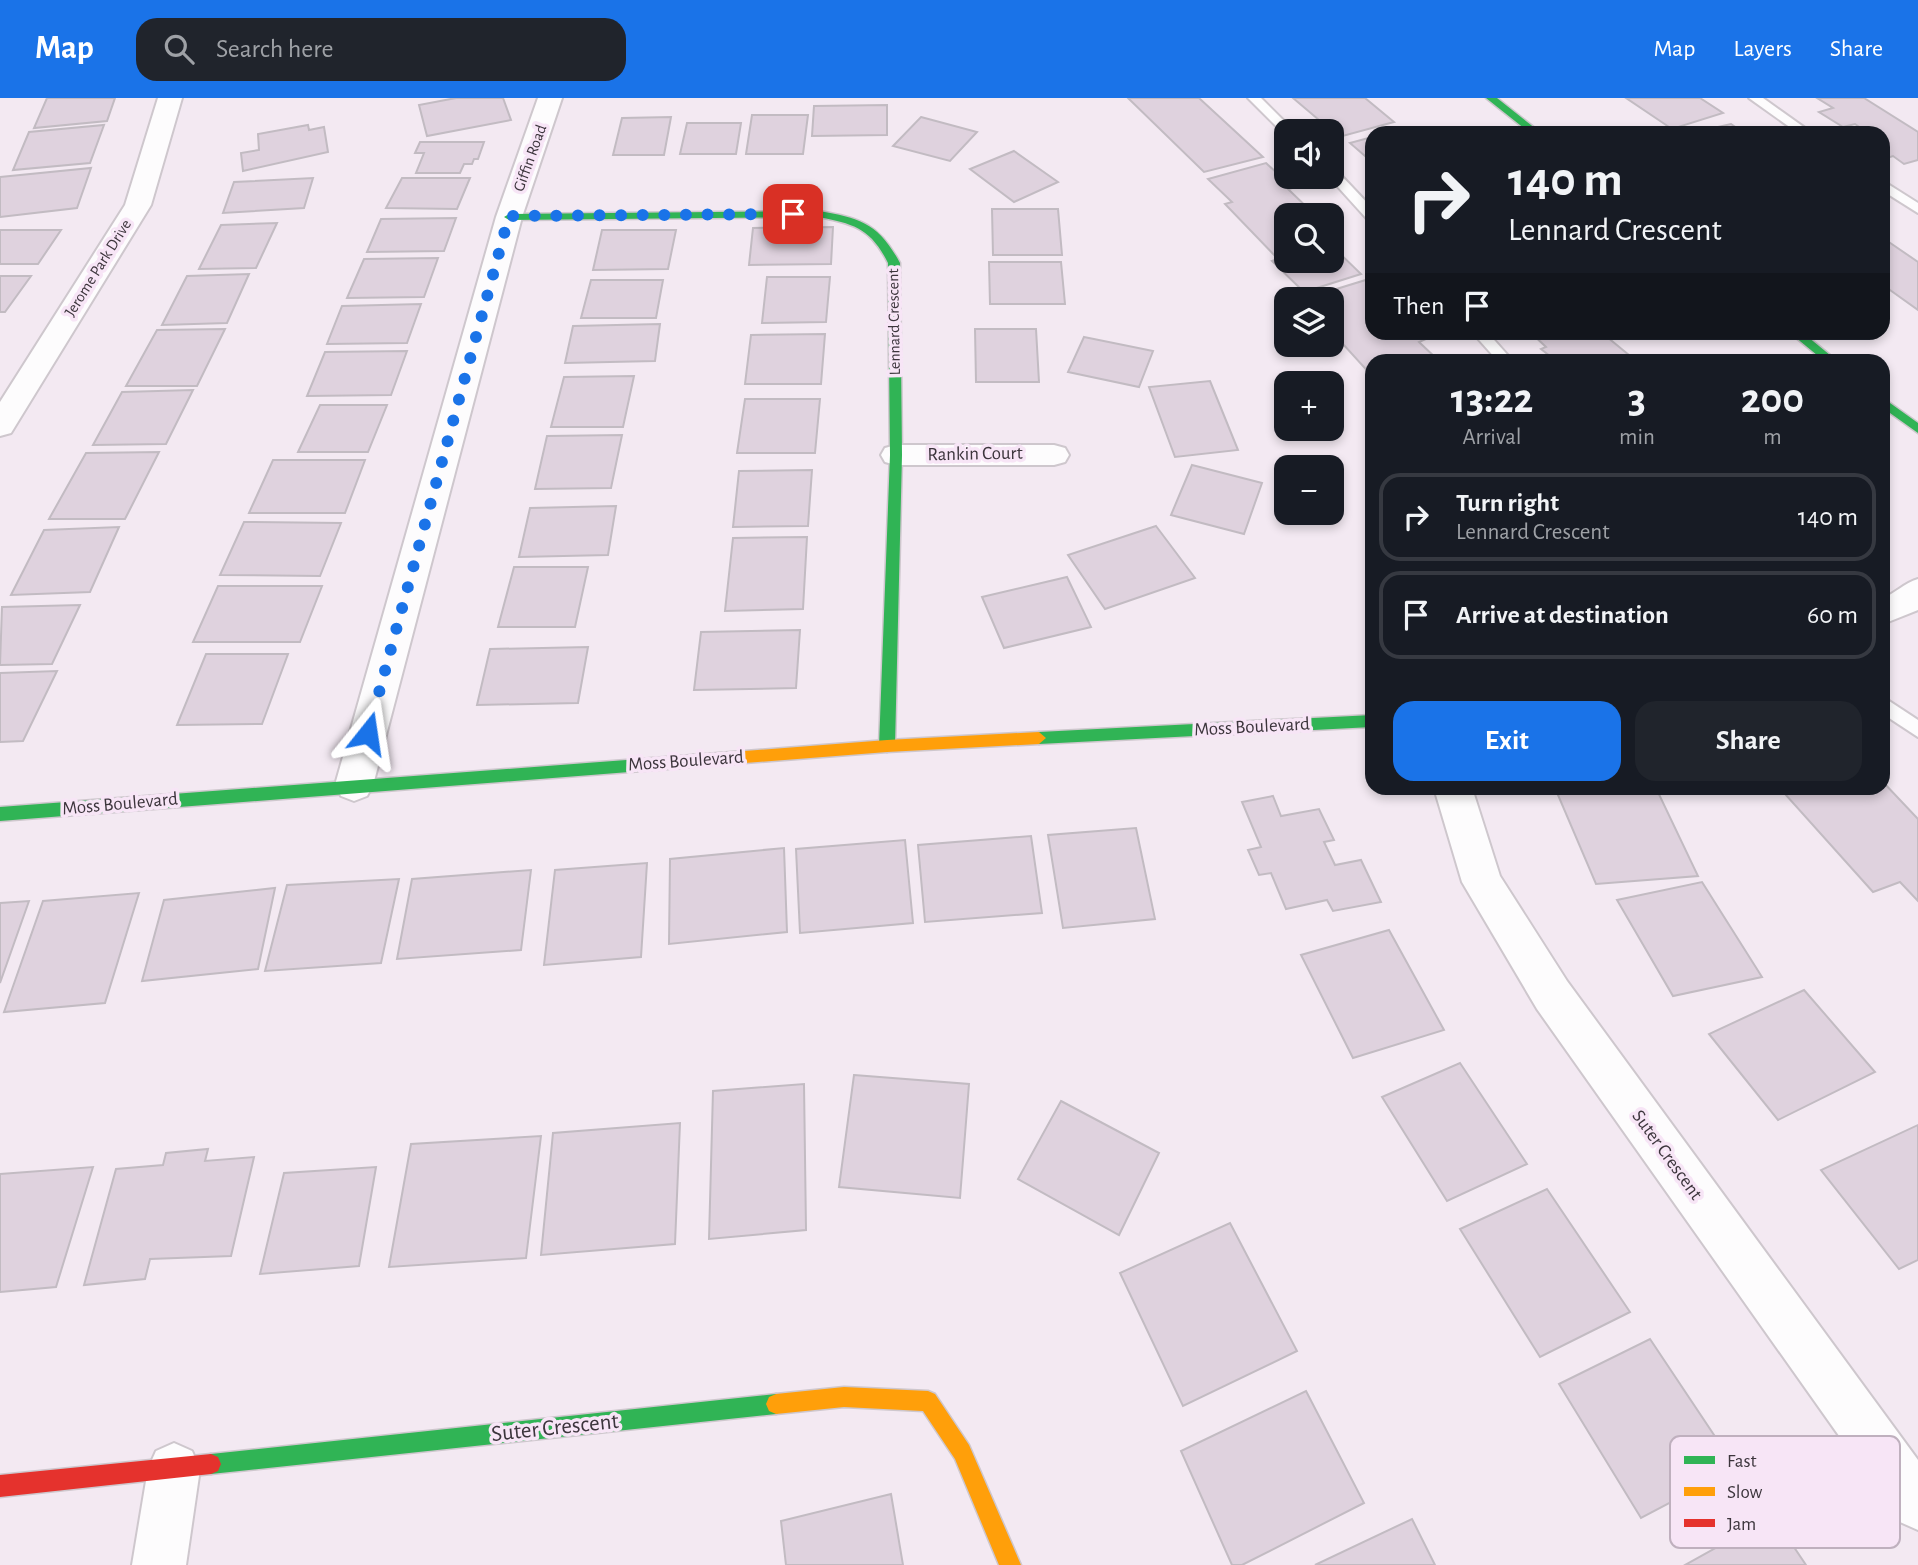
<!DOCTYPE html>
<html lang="en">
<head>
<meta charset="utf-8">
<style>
	body { margin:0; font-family:"Alegreya Sans",sans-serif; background:#20242c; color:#f1f3f6; height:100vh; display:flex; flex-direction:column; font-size:26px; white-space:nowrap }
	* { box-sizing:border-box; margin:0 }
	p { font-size:23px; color:#9ea1a6 }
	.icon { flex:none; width:38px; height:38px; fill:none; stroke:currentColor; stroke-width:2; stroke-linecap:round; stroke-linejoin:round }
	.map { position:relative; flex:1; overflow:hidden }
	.sheet { position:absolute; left:1365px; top:256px; width:525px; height:441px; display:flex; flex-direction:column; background:#171b24; border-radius:21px; box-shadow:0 4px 10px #0003 }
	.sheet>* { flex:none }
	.hud { position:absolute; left:1365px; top:28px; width:525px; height:214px; border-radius:21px; box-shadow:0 4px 10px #0003; background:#171b24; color:#f1f3f6; overflow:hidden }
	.fabs { position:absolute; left:1274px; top:21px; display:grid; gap:14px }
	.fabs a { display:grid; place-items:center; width:70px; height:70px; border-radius:14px; background:#171b24; box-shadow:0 4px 10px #0003; font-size:35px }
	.pin { position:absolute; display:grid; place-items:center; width:60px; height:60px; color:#fff; margin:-30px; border-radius:14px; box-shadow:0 4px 10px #0006 }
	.me { position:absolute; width:77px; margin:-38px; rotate:15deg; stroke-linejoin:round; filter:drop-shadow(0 0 5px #0008) }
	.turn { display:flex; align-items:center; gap:24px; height:147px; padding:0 28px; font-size:32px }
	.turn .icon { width:91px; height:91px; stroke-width:2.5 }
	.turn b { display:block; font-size:49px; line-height:60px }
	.then { display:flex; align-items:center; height:66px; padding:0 28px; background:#0003; gap:14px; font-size:26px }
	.eta { display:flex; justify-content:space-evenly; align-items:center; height:119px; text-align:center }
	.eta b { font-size:42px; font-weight:700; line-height:49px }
	.button { display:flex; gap:14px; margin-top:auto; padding:14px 28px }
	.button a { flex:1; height:80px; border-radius:21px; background:#1a73e8; color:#fff; font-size:28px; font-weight:700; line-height:80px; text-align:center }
	.button a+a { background:#20242c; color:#f1f3f6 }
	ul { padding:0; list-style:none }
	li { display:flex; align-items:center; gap:21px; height:88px; margin:0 14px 10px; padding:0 14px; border:4px solid #363941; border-radius:21px }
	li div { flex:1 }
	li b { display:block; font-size:26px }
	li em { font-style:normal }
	header { display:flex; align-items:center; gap:42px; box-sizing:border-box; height:98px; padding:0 35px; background:#1a73e8; color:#fff }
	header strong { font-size:33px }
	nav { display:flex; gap:38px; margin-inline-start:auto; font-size:24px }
	.search { width:490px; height:63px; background:#20242c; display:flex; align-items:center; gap:18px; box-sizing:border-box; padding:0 24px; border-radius:21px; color:#9ea1a6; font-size:26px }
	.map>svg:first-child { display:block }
	.building { fill:#dfd2de; stroke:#c2bbc2; stroke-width:2 }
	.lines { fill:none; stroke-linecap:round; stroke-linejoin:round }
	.lane-casing { stroke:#cec7cd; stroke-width:4 }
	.street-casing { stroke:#cec7cd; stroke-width:4 }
	.fast-casing { stroke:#cec7cd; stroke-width:3 }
	.slow-casing { stroke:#cec7cd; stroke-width:3 }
	.jam-casing { stroke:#cec7cd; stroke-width:3 }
	.lane { fill:#fdfcfd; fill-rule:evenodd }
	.street { fill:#fdfcfd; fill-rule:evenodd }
	.fast { fill:#30b455; fill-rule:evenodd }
	.slow { fill:#ff9f0a; fill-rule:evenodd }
	.jam { fill:#e5322d; fill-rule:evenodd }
	.route { stroke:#1a73e8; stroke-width:12; stroke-dasharray:0 21.6 }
	.labels { text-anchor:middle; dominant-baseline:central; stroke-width:7; stroke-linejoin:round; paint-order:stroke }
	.far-street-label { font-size:16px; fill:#3c353c; stroke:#f7e5f6 }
	.street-label { font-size:19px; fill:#3c353c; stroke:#f7e5f6 }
	.near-street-label { font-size:23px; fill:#3c353c; stroke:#f7e5f6 }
	.key { fill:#f7e5f6; stroke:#bfb0be; stroke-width:2 }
	.key-label { font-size:19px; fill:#3c353c }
</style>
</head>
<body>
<header>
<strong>Map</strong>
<div class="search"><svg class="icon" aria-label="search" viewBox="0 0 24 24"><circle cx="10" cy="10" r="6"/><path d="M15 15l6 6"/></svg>Search here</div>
<nav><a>Map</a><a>Layers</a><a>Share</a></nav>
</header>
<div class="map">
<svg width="1918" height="1467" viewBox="0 0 1918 1467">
	<rect width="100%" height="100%" fill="#f3e9f2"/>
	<g class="building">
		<polygon points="47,0 115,0 107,23 34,30"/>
		<polygon points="456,0 503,0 511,22 427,38 419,7"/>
		<polygon points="1128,0 1199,0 1263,59 1204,74"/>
		<polygon points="1293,0 1365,0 1394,24 1339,39"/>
		<polygon points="1626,0 1700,0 1723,15 1672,31"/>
		<polygon points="1817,0 1864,0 1918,34 1918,62 1904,66 1893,58 1884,61 1883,35 1868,35 1855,26 1843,29 1819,14 1833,10"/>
		<polygon points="887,7 887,37 812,38 814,8"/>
		<polygon points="752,17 808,17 803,56 746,56"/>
		<polygon points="671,19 664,57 613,57 622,20"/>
		<polygon points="921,19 977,34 950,63 893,48"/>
		<polygon points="687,25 741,25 736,56 680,56"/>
		<polygon points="1731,26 1744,35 1691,35"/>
		<polygon points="104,27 90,65 13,72 29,34"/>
		<polygon points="308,27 309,32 324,29 328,54 243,73 241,55 259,52 258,36"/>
		<polygon points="1372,39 1372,64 1350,45"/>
		<polygon points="420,44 484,44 478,61 474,61 472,66 464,66 460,75 416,75 424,55 415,55"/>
		<polygon points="1014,53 1058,84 1014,104 970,71"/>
		<polygon points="1266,65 1293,90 1288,91 1314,116 1286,117 1286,163 1332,163 1332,148 1361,176 1304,194 1272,163 1278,161 1225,106 1232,104 1208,81"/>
		<polygon points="91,70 77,110 0,119 0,79"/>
		<polygon points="313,80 304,110 223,115 234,84"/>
		<polygon points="402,80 470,80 457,111 386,110"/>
		<polygon points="992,111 1058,111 1062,157 993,157"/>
		<polygon points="456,120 444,153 367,154 381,121"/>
		<polygon points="277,125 256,170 199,171 221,127"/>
		<polygon points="833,129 831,166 749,167 753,130"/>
		<polygon points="0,132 61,132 38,166 0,166"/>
		<polygon points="602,132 676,132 668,171 593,172"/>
		<polygon points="1883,140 1918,164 1918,212 1883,187"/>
		<polygon points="438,160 424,199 347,200 364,161"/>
		<polygon points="989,164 1061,164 1065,206 990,206"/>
		<polygon points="249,176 227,225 162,227 187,178"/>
		<polygon points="0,178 31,178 5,214 0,214"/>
		<polygon points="767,179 830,179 826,224 762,225"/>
		<polygon points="1369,181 1372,184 1372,234 1419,234 1426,241 1419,244 1438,262 1372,262 1372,278 1332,234 1334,228 1332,225 1332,201 1307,200"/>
		<polygon points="591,182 663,182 656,220 581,220"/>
		<polygon points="421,206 407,245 327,246 342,208"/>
		<polygon points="660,226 655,263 565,265 573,228"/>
		<polygon points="225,231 197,288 126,288 157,232"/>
		<polygon points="975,231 1036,231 1039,284 976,284"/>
		<polygon points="1530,234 1601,234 1635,262 1555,262 1541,251 1546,249"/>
		<polygon points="825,236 821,286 745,286 751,237"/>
		<polygon points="1084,239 1153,253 1139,289 1068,274"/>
		<polygon points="407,253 391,297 307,298 325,254"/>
		<polygon points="634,278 623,329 551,329 564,279"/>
		<polygon points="1210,283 1238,352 1175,359 1149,289"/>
		<polygon points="193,292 166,346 93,347 122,294"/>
		<polygon points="745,301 820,301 815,355 737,355"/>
		<polygon points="320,307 387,307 368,354 298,354"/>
		<polygon points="622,337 611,390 535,391 547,338"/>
		<polygon points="159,354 125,421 49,421 86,355"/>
		<polygon points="273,362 365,362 345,415 249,415"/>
		<polygon points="1192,367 1262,385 1244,436 1171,417"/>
		<polygon points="812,372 808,428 733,429 739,373"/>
		<polygon points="616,408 608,457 519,459 530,410"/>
		<polygon points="244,424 341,425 320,478 220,477"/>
		<polygon points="1156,428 1195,480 1105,511 1068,457"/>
		<polygon points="119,429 90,494 11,497 44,432"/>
		<polygon points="807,439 803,511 725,513 733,440"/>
		<polygon points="514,469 588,469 575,529 498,529"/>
		<polygon points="1067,479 1091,529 1004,550 982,499"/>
		<polygon points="218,488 322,488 300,544 193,544"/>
		<polygon points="80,507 52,566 0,567 2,509"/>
		<polygon points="800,532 796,590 694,592 701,534"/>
		<polygon points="588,549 578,605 477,607 490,551"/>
		<polygon points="206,556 288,556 262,626 177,627"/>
		<polygon points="57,573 23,643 0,644 0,575"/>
		<polygon points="1883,684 1918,721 1918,803 1900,784 1873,794 1785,696 1803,690 1883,690"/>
		<polygon points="1555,690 1656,690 1698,778 1596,786"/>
		<polygon points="1273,698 1281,718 1319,711 1334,742 1324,744 1335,767 1361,762 1381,804 1333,813 1327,802 1286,811 1271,775 1259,777 1248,752 1261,749 1242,704"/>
		<polygon points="1136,730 1155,821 1063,830 1048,737"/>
		<polygon points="1031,738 1042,815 925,824 918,747"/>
		<polygon points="905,742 913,825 800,835 796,751"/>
		<polygon points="784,750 787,834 669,846 670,761"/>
		<polygon points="647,765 641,859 544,867 555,772"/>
		<polygon points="531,772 521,852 397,861 412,781"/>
		<polygon points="399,781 381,865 265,873 287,787"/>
		<polygon points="1702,784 1762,879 1673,898 1617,802"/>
		<polygon points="275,790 258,871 142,883 164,802"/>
		<polygon points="139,795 105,905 4,914 43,803"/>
		<polygon points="29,803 0,885 0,805"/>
		<polygon points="1389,832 1444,932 1353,960 1301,857"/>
		<polygon points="1804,892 1875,974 1778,1022 1709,936"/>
		<polygon points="1460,965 1527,1066 1447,1103 1382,999"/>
		<polygon points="854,977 969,986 960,1100 839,1089"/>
		<polygon points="804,986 806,1132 709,1141 713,993"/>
		<polygon points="1061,1003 1159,1055 1119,1137 1018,1081"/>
		<polygon points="680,1025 675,1146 541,1157 553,1035"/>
		<polygon points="1918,1027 1918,1162 1899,1171 1821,1072"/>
		<polygon points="541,1038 526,1160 389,1169 411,1046"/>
		<polygon points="208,1051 205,1063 254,1059 231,1158 150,1161 145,1181 84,1187 116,1071 163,1067 166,1055"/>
		<polygon points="93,1069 56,1189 0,1194 0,1076"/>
		<polygon points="376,1069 359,1168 260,1176 284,1075"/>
		<polygon points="1547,1091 1630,1214 1540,1259 1460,1131"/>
		<polygon points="1230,1125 1297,1253 1183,1308 1120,1175"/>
		<polygon points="1650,1241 1736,1370 1641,1420 1559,1286"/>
		<polygon points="1306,1293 1364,1405 1242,1467 1232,1467 1181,1353"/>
		<polygon points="891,1396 903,1467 786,1467 781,1423"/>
		<polygon points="1773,1418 1806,1467 1685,1467"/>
		<polygon points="1412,1421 1435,1467 1315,1467"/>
	</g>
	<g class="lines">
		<g class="lane-casing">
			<g id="lane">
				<polygon points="1248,0 1261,0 1294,33 1284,36"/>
				<polygon points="1749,0 1763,0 1812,35 1798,35"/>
				<polygon points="1332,71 1336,72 1372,110 1372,122 1367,121 1329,79 1332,79"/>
				<polygon points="1883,83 1918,105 1918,115 1883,93"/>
				<polygon points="1472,234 1487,234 1512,262 1497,262"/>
				<polygon points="1883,599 1918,622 1918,639 1883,616"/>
			</g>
		</g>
		<g class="street-casing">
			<g id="street">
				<polygon points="158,0 182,0 151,107 11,335 0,338 0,304 125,107"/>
				<polygon points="538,0 562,0 522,119 373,687 367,698 354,703 341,698 335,687 496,119"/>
				<polygon points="896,347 1054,347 1065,350 1069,357 1065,364 1054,367 896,367 885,364 881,357 885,350"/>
				<path d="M1918,481v31l-35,14v-26c13,-5 21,-15 35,-19z"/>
				<polygon points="1434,690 1472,690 1500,778 1567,883 1918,1362 1918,1432 1900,1424 1537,911 1462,784"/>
				<polygon points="174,1345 192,1353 200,1371 186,1467 132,1467 148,1371 156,1353"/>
			</g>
		</g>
		<g class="fast-casing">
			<g id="fast">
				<polygon points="1486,0 1497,0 1541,35 1530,35"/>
				<path d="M819,113c42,7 60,13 81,52l2,192 -7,291 -8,6 -8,-6 11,-291 -2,-192c-17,-34 -33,-39 -69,-46l-310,3 -5,-3 5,-3z"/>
				<polygon points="1789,234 1802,234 1836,262 1823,262"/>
				<polygon points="1883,300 1918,325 1918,335 1883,310"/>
				<polygon points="1372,617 1372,629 1039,646 1032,640 1039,634"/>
				<polygon points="693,657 698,659 701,663 698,667 693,669 0,723 0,709"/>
				<polygon points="776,1296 783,1299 786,1306 783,1313 776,1316 211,1376 204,1373 201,1366 204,1359 211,1356"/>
			</g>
		</g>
		<g class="slow-casing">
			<g id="slow">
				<polygon points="1039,634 1046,640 1039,646 887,654 693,669 688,667 685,663 688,659 693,657 887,642"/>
				<polygon points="844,1289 928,1293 935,1296 969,1347 1021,1467 999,1467 955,1361 923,1313 844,1309 776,1316 769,1313 766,1306 769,1299 776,1296"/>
			</g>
		</g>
		<g class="jam-casing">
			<polygon id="jam" points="211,1356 218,1359 221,1366 218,1373 211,1376 0,1399 0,1377"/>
		</g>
		<use href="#lane" class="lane"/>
		<use href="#street" class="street"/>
		<use href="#fast" class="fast"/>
		<use href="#slow" class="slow"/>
		<use href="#jam" class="jam"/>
	</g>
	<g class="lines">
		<polyline class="route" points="368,635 509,118 793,116"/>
	</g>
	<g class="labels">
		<g class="far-street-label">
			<text transform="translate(530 60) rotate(-70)">Giffin Road</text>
			<text transform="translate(98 170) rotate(-58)">Jerome Park Drive</text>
			<text transform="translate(894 224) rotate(-91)">Lennard Crescent</text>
		</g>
		<g class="street-label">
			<text transform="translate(975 356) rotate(-1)">Rankin Court</text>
			<text transform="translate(1252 629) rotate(-3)">Moss Boulevard</text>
			<text transform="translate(686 663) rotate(-4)">Moss Boulevard</text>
			<text transform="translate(120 706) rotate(-5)">Moss Boulevard</text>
			<text transform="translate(1667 1057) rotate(54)">Suter Crescent</text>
		</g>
		<g class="near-street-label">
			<text transform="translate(555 1330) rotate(-6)">Suter Crescent</text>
		</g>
	</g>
	<rect x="1670" y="1338" width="230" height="112" rx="10" class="key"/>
	<rect x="1684" y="1358" width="31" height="8" fill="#30b455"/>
	<rect x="1684" y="1389" width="31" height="9" fill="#ff9f0a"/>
	<rect x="1684" y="1421" width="31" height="8" fill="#e5322d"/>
	<g class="key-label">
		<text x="1727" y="1369">Fast</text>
		<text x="1727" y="1400">Slow</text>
		<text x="1727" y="1432">Jam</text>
	</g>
</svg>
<div class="fabs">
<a><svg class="icon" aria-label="sound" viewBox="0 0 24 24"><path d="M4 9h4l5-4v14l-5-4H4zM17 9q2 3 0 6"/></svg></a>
<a><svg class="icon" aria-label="search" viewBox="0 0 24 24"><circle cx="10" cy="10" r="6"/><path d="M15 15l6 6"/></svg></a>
<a><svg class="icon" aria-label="layers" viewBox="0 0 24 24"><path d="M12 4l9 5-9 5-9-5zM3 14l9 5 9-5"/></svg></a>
<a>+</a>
<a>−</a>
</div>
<div class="pin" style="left:793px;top:116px;background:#d93025"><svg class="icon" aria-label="arrive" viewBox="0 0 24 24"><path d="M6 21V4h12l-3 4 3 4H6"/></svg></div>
<svg class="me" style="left:368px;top:635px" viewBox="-20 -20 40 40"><path d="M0-17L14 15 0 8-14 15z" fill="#1a73e8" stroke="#fff" stroke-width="4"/></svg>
<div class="hud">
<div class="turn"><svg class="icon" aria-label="right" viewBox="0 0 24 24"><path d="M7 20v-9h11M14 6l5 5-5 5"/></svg><div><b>140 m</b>Lennard Crescent</div></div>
<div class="then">Then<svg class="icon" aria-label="arrive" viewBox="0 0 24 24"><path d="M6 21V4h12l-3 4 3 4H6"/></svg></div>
</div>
<section class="sheet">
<div class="eta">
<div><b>13:22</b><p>Arrival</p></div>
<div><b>3</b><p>min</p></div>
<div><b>200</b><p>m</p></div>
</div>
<ul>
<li><svg class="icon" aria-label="right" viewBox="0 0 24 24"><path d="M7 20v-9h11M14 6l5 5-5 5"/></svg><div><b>Turn right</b><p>Lennard Crescent</p></div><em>140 m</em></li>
<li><svg class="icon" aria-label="arrive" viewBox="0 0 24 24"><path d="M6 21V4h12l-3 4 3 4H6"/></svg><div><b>Arrive at destination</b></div><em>60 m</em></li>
</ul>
<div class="button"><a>Exit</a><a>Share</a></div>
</section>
</div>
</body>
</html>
